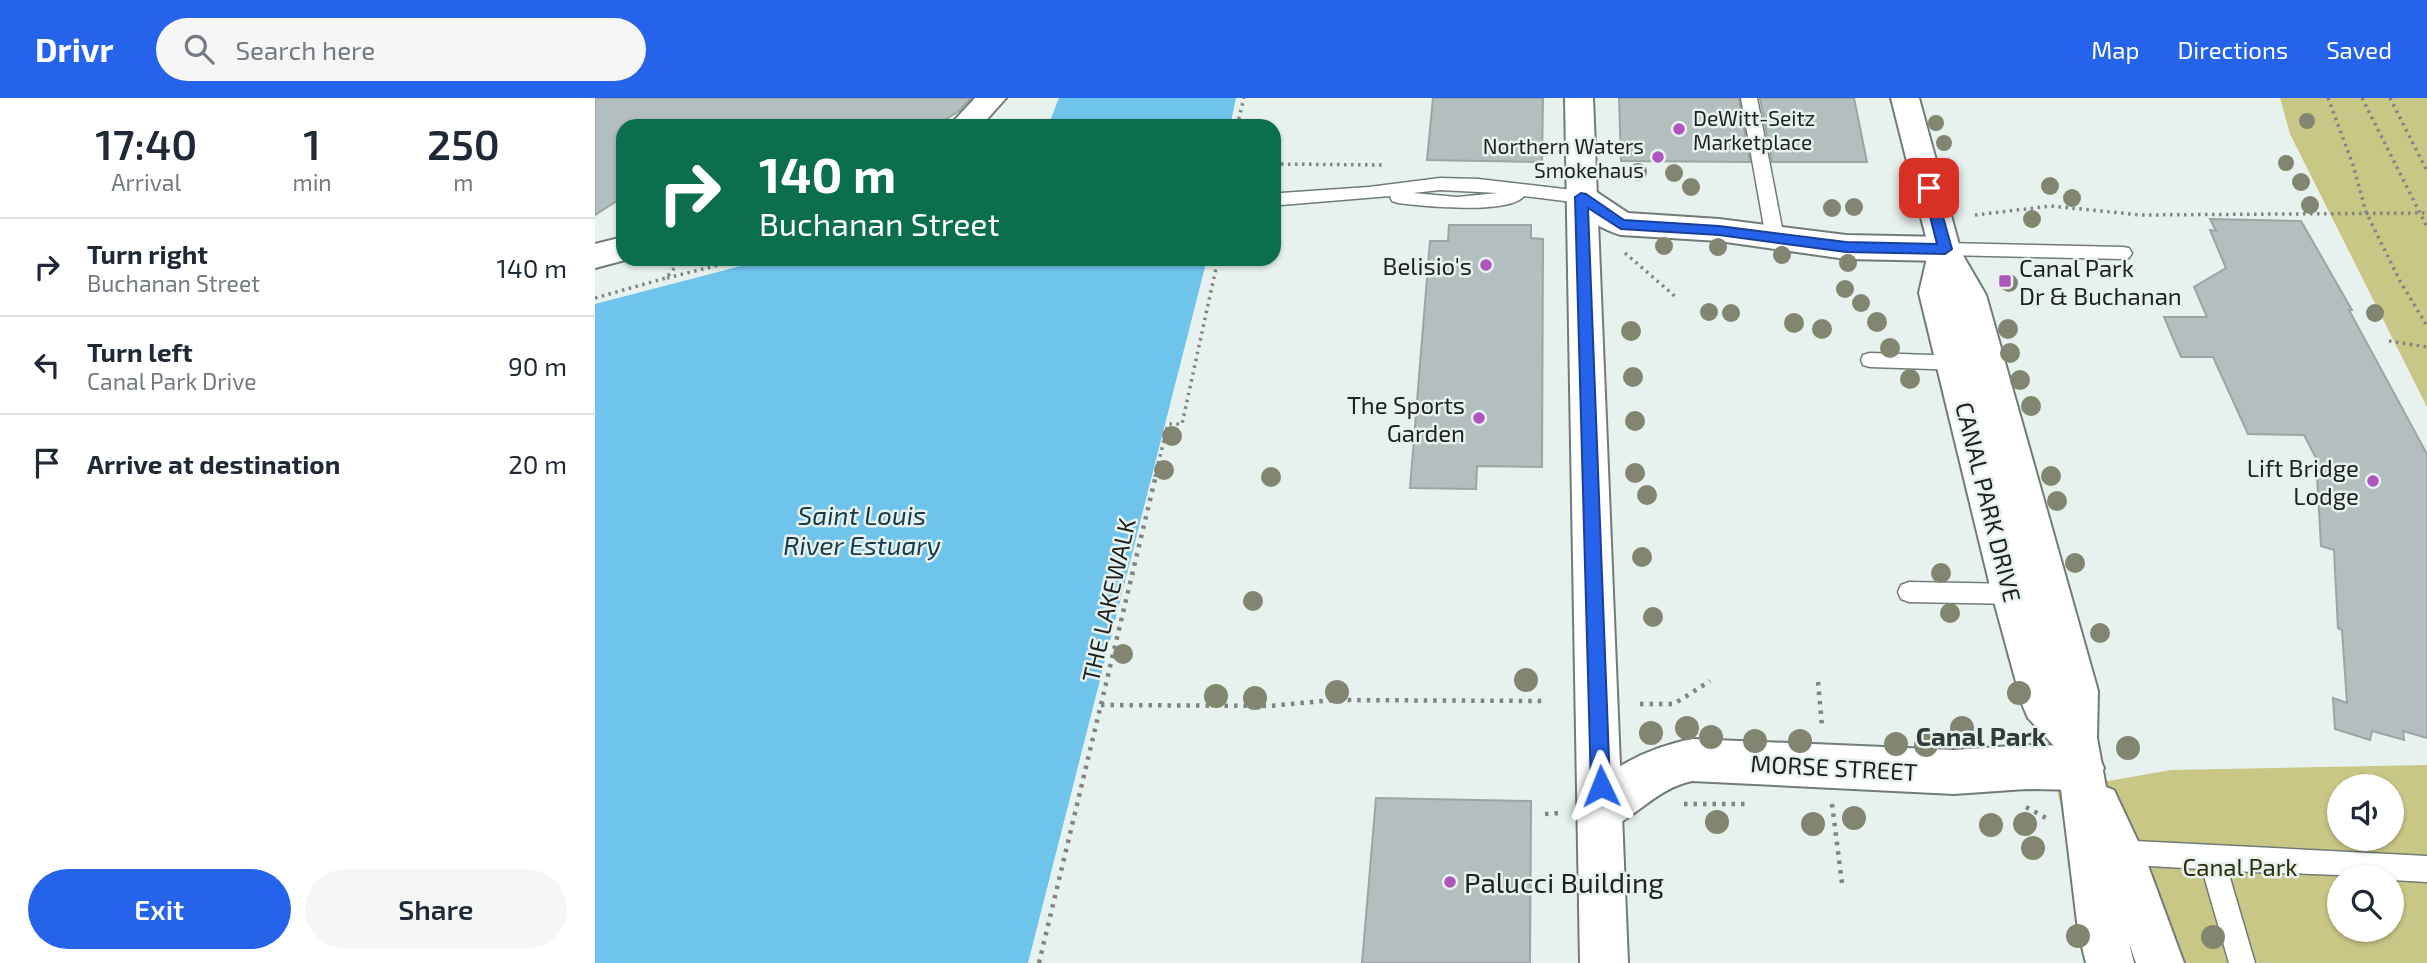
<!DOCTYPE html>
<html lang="en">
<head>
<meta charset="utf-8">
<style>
	body { margin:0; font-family:"Exo 2",sans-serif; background:#f6f6f7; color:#1f2937; height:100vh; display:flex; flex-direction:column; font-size:26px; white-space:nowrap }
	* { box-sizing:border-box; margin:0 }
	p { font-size:23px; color:#747a83 }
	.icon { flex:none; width:38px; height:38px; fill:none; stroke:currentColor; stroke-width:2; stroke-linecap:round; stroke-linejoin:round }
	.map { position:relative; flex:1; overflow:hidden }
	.side { display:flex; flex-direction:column; background:#fff; width:595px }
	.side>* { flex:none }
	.top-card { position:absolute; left:21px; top:21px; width:665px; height:147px; border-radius:21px; box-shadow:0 2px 5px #0004; background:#0b6e4f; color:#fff; overflow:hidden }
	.fabs { position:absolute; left:1732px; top:676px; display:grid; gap:14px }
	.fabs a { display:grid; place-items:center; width:77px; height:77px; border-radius:50%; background:#fff; box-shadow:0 2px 5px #0004; font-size:35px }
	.pin { position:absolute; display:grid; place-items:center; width:60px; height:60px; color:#fff; margin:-30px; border-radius:14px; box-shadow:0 4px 10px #0006 }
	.me { position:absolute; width:77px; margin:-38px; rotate:358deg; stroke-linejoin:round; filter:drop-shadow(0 0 5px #0008) }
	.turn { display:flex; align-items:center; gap:24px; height:147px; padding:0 28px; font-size:32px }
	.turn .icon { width:91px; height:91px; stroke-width:2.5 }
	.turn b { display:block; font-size:49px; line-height:60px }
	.eta { display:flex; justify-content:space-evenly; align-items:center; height:119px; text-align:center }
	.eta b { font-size:42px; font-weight:600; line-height:49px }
	.primary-button { display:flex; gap:14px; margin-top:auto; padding:14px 28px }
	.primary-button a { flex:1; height:80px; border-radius:42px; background:#2563eb; color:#fff; font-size:28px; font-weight:600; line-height:80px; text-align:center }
	.primary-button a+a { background:#f6f6f7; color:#1f2937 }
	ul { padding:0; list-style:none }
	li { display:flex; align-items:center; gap:21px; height:98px; padding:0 28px; border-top:2px solid #e0e1e3 }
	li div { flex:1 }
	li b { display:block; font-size:26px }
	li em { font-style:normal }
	header { display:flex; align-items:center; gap:42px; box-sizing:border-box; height:98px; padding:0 35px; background:#2563eb; color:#fff }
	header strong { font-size:33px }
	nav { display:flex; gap:38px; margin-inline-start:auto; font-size:24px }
	.search { width:490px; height:63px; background:#f6f6f7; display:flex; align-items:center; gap:18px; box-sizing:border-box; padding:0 24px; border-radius:38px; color:#747a83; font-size:26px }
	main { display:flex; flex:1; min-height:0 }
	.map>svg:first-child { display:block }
	.green { fill:#c9c786; fill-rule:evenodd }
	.water { fill:#6ec4eb }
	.building { fill:#b3bebf; stroke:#9aa5a5; stroke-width:2 }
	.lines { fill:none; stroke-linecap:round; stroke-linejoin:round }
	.service-casing { stroke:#717b77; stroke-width:3 }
	.minor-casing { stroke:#717b77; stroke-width:4 }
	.tertiary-casing { stroke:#717b77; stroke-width:4 }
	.path-far1 { stroke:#7f8582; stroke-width:3.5; stroke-dasharray:2.5 4.5; stroke-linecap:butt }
	.path { stroke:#7f8582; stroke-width:4.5; stroke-dasharray:3.5 6; stroke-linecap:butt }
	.service { fill:#fff; fill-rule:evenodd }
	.minor { fill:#fff; fill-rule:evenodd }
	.tertiary { fill:#fff; fill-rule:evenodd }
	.tree { fill:#828671 }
	.route { fill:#2563eb; stroke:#184099; stroke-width:2 }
	.poi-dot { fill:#b054bf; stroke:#e7f1ed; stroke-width:2.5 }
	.labels { text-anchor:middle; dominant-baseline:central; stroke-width:5; stroke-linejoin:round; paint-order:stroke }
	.far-poi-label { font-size:21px; fill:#1d211f; stroke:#e7f1ed; text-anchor:start }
	.poi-label { font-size:24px; fill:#1d211f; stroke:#e7f1ed; text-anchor:end }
	.street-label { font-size:24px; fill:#1d211f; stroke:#e7f1ed }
	.park-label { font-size:24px; fill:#2f2e0b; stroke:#e7f1ed }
	.water-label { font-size:26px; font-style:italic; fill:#143b4b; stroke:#e7f1ed }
	.neighbourhood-label { font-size:26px; font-weight:bold; fill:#333b38; stroke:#e7f1ed }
	.near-poi-label { font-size:28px; fill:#1d211f; stroke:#e7f1ed; text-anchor:start }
</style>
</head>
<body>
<header>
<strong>Drivr</strong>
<div class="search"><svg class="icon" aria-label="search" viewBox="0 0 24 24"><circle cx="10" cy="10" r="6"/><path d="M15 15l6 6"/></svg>Search here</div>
<nav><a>Map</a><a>Directions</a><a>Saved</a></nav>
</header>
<main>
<section class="side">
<div class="eta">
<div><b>17:40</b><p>Arrival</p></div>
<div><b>1</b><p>min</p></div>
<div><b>250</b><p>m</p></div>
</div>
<ul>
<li><svg class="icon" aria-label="right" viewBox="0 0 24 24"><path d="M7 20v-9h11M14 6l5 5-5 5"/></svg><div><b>Turn right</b><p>Buchanan Street</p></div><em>140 m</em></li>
<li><svg class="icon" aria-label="left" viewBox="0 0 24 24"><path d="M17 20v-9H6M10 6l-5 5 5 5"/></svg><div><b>Turn left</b><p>Canal Park Drive</p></div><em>90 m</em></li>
<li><svg class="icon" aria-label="arrive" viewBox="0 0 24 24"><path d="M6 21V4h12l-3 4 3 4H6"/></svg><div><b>Arrive at destination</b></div><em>20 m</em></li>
</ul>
<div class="primary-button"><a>Exit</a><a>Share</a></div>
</section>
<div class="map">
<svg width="1832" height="865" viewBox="0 0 1832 865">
	<rect width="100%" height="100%" fill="#e7f1ed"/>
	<g class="green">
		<polygon points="1685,0 1832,0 1832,309 1695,36"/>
		<path d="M1832,667v198h-330l-40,-173 114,-20zM1745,688h52v52h-52zM1745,779h52v52h-52z"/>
	</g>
	<g class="water">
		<polygon points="464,0 641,0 635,28 453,28"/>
		<polygon points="173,161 612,161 433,865 0,865 0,206"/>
	</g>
	<g class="building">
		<polygon points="0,0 376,0 364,13 340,28 28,28 28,99 0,117"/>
		<polygon points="838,0 948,0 947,64 832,62"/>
		<polygon points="1024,0 1144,0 1155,64 1026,63"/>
		<polygon points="1165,0 1259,0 1272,64 1177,64"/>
		<polygon points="1615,121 1706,123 1757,212 1754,212 1832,356 1832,640 1808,633 1809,642 1777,633 1775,642 1740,631 1738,600 1752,605 1747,532 1743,530 1739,452 1726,448 1721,360 1709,337 1653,336 1618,259 1586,259 1569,219 1612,219 1599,189 1631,170 1615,132 1621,133"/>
		<polygon points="854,127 936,127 936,140 948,141 947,369 882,368 881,391 815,390 835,143 853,143"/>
		<polygon points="781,700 936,703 935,865 767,865"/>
	</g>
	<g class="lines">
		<g class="service-casing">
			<g id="service">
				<polygon points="1146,0 1162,0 1189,140 1186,144 1174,144 1171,140"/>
				<path d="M845,80l38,1 103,12 8,6 -8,6 -57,-7c-15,19 -102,10 -126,7l-6,-2 -2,-5 -109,9 -7,-3 1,-7 6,-2 88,-6zM845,92l58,3 -41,4 -44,-4z"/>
				<polygon points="1350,145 1528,149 1534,150 1537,155 1534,160 1528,161 1350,157 1344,156 1341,151 1344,146"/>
				<polygon points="1275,255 1367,258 1374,260 1376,265 1374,270 1367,272 1275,269 1268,267 1266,262 1268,257"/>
				<polygon points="1314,484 1424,486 1432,489 1435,496 1432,503 1424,506 1314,504 1306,501 1303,494 1306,487"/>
				<polygon points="1520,742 1832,758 1832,784 1797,782 1797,779 1633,773 1660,865 1634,865 1607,771 1520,766 1511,763 1508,754 1511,745"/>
			</g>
		</g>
		<g class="minor-casing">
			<g id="minor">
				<path d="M986,88l11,3 36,24 91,6 127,16 99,2 11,4 5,8 -5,8 -11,4 -99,-2 -127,-18 -98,-6c-18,-5 -46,-21 -56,-38l5,-8z"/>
				<path d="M1097,641l262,11 72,-5 56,1 15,7 7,15 -7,15 -15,7 -56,-1 -72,5 -262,-13c-37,8 -57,38 -90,51l-16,-6 -6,-16c16,-40 71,-63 112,-71z"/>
			</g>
		</g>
		<g class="tertiary-casing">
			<g id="tertiary">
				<polygon points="380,0 411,0 386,28 354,28"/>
				<polygon points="970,0 998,0 1033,865 985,865"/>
				<polygon points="1296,0 1324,0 1366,154 1391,197 1503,593 1502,640 1511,689 1519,692 1548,754 1589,865 1541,865 1534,845 1539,865 1491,865 1483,832 1461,650 1433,620 1427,606 1397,496 1324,195 1334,151"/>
				<polygon points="28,139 28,161 34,161 0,170 0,146"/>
			</g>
		</g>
		<g class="path-far1">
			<polyline points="1733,0 1758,67 1771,114 1805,183 1832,228"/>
			<polyline points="1767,0 1832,129"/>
			<polyline points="1795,0 1832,73"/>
			<polyline points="642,28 649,0"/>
			<polyline points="679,66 788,67"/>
			<polyline points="1380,117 1456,108 1546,117 1832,115"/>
			<polyline points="1030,155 1082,200"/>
			<polyline points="72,180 148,161"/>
			<polyline points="0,200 71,180 87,161"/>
			<polyline points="1794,243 1832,249"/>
			<polyline points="560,379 573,326 587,326 623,161"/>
		</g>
		<g class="path">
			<polyline points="1223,584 1227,628"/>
			<polyline points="1045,606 1079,606 1115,583"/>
			<polyline points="506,607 674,608 739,602 950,603"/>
			<polyline points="1089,706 1154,706"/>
			<polyline points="1237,706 1247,785"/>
			<polyline points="1431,709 1451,720"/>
			<polyline points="950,716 965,715"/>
			<polyline points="444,865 561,377"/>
		</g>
		<use href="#service" class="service"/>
		<use href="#minor" class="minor"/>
		<use href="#tertiary" class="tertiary"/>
	</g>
	<g class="tree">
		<circle cx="1712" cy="23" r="8"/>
		<circle cx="1341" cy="25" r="8"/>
		<circle cx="1349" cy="45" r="8"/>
		<circle cx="1691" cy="65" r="8"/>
		<circle cx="1043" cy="74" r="9"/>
		<circle cx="1079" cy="75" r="9"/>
		<circle cx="1706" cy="84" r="9"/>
		<circle cx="1455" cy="88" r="9"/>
		<circle cx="1096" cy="89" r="9"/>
		<circle cx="1477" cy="100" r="9"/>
		<circle cx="1715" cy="107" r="9"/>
		<circle cx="1259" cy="109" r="9"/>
		<circle cx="1237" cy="110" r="9"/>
		<circle cx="1437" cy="121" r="9"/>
		<circle cx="1069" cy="148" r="9"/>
		<circle cx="1123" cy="149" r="9"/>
		<circle cx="1187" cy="157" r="9"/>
		<circle cx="1253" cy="165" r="9"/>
		<circle cx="1414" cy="185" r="9"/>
		<circle cx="1250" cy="191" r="9"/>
		<circle cx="1266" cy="205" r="9"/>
		<circle cx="1114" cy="214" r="9"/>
		<circle cx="1136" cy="215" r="9"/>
		<circle cx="1780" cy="215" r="9"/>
		<circle cx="1282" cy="224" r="10"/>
		<circle cx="1199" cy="225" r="10"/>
		<circle cx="1227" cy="231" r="10"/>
		<circle cx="1413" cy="231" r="10"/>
		<circle cx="1036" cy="233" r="10"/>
		<circle cx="1295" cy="250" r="10"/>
		<circle cx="1415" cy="255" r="10"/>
		<circle cx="1038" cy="279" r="10"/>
		<circle cx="1315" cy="281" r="10"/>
		<circle cx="1425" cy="282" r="10"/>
		<circle cx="1436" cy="308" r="10"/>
		<circle cx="1040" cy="323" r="10"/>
		<circle cx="577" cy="338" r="10"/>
		<circle cx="569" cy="372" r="10"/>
		<circle cx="1040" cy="375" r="10"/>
		<circle cx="1456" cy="378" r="10"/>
		<circle cx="676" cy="379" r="10"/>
		<circle cx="1052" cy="397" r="10"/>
		<circle cx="1462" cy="403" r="10"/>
		<circle cx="1047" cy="459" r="10"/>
		<circle cx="1480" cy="465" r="10"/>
		<circle cx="1346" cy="475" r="10"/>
		<circle cx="658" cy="503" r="10"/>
		<circle cx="1355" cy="515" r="10"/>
		<circle cx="1058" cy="519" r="10"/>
		<circle cx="1505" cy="535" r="10"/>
		<circle cx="528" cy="556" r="10"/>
		<circle cx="931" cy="582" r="12"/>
		<circle cx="742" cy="594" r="12"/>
		<circle cx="1424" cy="595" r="12"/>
		<circle cx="621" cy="598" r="12"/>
		<circle cx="660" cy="600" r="12"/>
		<circle cx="1092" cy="630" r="12"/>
		<circle cx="1367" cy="630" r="12"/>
		<circle cx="1056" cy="635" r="12"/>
		<circle cx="1116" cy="639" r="12"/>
		<circle cx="1160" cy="643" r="12"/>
		<circle cx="1205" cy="643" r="12"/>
		<circle cx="1301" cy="646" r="12"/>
		<circle cx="1331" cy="647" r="12"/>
		<circle cx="1533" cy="650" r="12"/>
		<circle cx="1259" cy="720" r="12"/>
		<circle cx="1122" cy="724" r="12"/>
		<circle cx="1218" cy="726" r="12"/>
		<circle cx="1430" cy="726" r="12"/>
		<circle cx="1396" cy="727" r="12"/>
		<circle cx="1438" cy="750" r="12"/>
		<circle cx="1483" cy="838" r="12"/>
		<circle cx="1618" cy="839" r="12"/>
	</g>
	<polygon class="route" points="1334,85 1340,90 1357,151 1350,156 1251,154 1124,137 1026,131 993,110 1015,688 1012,694 1006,697 999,694 996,688 980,99 986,95 991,96 1029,122 1124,128 1251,144 1342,146 1328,90"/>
	<g class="poi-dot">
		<circle cx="1084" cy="31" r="7"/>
		<circle cx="1063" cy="59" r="7"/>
		<circle cx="891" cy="167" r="7"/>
		<rect x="1403" y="176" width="14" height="14" rx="3.5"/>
		<circle cx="884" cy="320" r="7"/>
		<circle cx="1778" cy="383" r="7"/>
		<circle cx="855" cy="784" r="7"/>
	</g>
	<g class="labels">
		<g class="far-poi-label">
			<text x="1098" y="19">DeWitt-Seitz<tspan x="1098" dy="24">Marketplace</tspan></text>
			<text x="1049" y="47" text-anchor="end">Northern Waters<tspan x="1049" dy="24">Smokehaus</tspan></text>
		</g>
		<g class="poi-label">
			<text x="877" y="167">Belisio's</text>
			<text x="1424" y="169" text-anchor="start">Canal Park<tspan x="1424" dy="28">Dr &amp; Buchanan</tspan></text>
			<text x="870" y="306">The Sports<tspan x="870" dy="28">Garden</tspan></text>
			<text x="1764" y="369">Lift Bridge<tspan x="1764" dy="28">Lodge</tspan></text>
		</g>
		<g class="street-label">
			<text transform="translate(1394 404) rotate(76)">CANAL PARK DRIVE</text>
			<text transform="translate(513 502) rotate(-77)">THE LAKEWALK</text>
			<text transform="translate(1239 669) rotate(3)">MORSE STREET</text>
		</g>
		<g class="park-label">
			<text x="1645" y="768">Canal Park</text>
		</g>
		<g class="water-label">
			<text x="267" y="416">Saint Louis<tspan x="267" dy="30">River Estuary</tspan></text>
		</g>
		<g class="neighbourhood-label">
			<text x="1386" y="637">Canal Park</text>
		</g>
		<g class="near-poi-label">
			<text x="869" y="784">Palucci Building</text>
		</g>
	</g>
</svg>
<div class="fabs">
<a><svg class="icon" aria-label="sound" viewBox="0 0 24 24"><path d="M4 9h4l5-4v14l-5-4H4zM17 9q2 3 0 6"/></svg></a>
<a><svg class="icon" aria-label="search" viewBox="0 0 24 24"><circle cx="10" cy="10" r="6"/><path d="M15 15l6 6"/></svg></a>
</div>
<div class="pin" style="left:1334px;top:90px;background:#d93025"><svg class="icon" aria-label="arrive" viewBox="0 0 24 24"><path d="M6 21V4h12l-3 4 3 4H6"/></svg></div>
<svg class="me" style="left:1006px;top:688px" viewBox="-20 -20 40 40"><path d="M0-17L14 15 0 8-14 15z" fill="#2563eb" stroke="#fff" stroke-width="4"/></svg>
<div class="top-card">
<div class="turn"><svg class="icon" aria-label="right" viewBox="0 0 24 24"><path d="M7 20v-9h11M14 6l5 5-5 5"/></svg><div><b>140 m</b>Buchanan Street</div></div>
</div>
</div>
</main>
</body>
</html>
